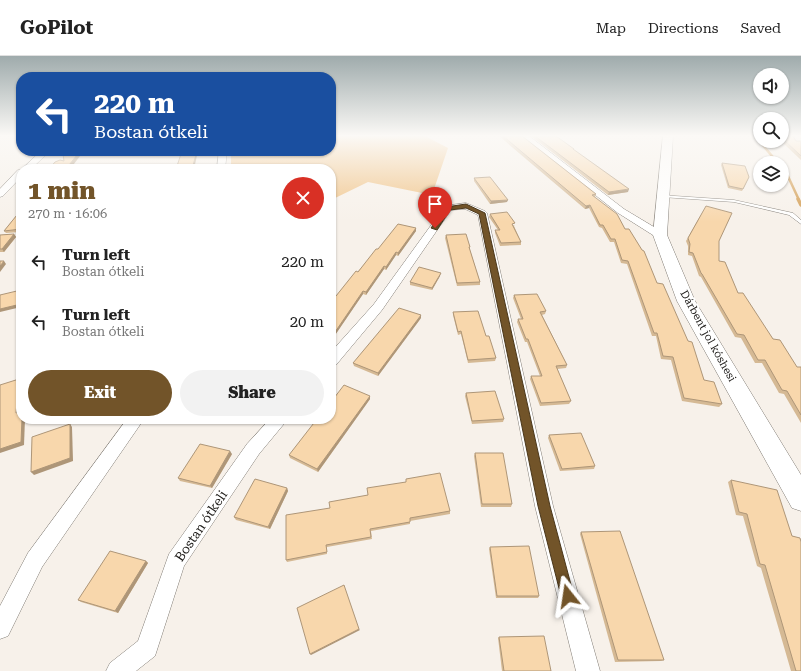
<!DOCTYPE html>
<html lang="en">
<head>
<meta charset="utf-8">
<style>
	body { margin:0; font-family:"Roboto Serif",serif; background:#f2f2f2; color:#222; height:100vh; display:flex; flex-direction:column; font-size:15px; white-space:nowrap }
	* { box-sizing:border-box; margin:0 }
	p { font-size:13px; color:#767676 }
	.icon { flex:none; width:22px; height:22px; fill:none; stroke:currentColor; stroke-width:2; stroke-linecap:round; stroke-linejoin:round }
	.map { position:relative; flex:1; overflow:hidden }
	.details { position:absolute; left:16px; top:108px; width:320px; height:260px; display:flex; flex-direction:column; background:#fff; border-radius:16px; box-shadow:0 1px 3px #0004 }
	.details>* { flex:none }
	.guide { position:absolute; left:16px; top:16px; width:320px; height:84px; border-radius:16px; box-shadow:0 1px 3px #0004; background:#1a4fa0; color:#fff; overflow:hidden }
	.controls { position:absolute; left:753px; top:12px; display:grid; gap:8px }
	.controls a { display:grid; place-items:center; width:36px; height:36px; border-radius:50%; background:#fff; box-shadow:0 1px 3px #0004; font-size:20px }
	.pin { position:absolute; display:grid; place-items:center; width:34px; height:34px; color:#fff; margin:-41px -17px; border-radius:50% 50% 50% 0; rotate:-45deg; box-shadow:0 0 4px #0007 }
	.pin .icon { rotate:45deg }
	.me { position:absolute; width:44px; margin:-22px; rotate:345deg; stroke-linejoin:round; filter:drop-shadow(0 0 3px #0008) }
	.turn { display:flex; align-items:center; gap:14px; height:84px; padding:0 12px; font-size:18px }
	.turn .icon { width:52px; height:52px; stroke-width:2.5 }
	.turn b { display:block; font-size:28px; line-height:34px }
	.round { display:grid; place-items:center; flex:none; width:42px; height:42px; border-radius:21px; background:#f2f2f2 }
	.summary { display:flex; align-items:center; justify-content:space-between; height:68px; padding:0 12px }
	h1 { font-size:24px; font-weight:800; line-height:30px; color:#725429 }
	.cta { display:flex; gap:8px; margin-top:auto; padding:8px 12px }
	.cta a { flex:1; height:46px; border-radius:24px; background:#725429; color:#fff; font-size:16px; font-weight:800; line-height:46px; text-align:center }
	.cta a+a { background:#f2f2f2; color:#222 }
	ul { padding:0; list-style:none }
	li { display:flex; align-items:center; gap:12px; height:60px; padding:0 12px }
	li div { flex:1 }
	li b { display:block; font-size:15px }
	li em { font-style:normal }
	header { display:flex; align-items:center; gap:24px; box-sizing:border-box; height:56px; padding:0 20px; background:#fff; border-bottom:1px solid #e0e0e0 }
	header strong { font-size:19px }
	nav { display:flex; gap:22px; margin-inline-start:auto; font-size:14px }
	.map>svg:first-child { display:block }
	.green { fill:#f0c489 }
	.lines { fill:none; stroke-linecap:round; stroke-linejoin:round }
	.stream-far1 { stroke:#d39d52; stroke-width:2.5 }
	.stream { stroke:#d39d52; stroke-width:3.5 }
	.service-casing { stroke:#817c75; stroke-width:1 }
	.minor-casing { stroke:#817c75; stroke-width:1 }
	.secondary-casing { stroke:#817c75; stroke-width:1 }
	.service { fill:#fff; fill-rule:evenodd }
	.minor { fill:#fff; fill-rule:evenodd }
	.secondary { fill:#fff; fill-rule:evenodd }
	.wall { fill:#d5b994 }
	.shaded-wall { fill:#ae9678 }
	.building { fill:#f8d7ac; stroke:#ae9678 }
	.route { fill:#725429; stroke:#4a371b }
	.labels { text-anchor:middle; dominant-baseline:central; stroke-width:4; stroke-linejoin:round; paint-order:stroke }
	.street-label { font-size:11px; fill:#1e1c19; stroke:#fff }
	.near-street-label { font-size:13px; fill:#1e1c19; stroke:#fff }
</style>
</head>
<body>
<header>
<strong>GoPilot</strong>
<nav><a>Map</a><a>Directions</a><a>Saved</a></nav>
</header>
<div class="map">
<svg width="801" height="615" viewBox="0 0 801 615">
	<rect width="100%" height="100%" fill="#f7f1ea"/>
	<polygon class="green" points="331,80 425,80 448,92 432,139 368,126 331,144 331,113 231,113 231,95 331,95"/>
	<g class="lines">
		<g class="stream-far1">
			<polyline points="755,80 778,107"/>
			<polyline points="782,112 786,116 799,144"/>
		</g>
		<polyline class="stream" points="798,143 801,149"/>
		<g class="service-casing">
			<polygon id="service" points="660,139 734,144 793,157 801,164 801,168 789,159 734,146 662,141 660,140"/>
		</g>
		<g class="minor-casing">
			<g id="minor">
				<polygon points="521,80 529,80 624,153 664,177 665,179 664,181 656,181 618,157"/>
				<polygon points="41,95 50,95 31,113 22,113"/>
				<polygon points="219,95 227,95 225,113 217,113"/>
				<polygon points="18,114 21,114 21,121 3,140 0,141 0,133"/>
				<polygon points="466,147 485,155 487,157 553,450 600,615 576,615 535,450 478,159 465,153 451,154 382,254 336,309 331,310 331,296 374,248 445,150"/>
				<polygon points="127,363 144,363 42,511 8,580 0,583 0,550 28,497"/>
				<polygon points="270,363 288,363 259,398 184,510 155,600 136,615 106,615 110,607 138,585 169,498 247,388"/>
			</g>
		</g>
		<g class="secondary-casing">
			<polygon id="secondary" points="663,80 673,80 667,179 695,245 801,419 801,455 792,452 677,245 653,179"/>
		</g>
		<use href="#service" class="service"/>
		<use href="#minor" class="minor"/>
		<use href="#secondary" class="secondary"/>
	</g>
	<g class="wall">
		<polygon points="499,80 522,80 596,138 595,141 594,141 657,227 704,324 722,348 719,351 682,345 671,304 661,303 656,280 652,280 627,208 621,207 614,186 610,186 602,172 599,171 589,152 585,153"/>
		<polygon points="531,80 556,80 628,136 608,139"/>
		<polygon points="782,80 796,85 801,85 801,104 781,85 782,85"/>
		<polygon points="722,107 749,121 742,135 728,132 721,109"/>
		<polygon points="474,122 507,146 490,148 474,125"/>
		<polygon points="706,150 719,185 719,205 738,237 773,283 797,311 801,311 801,367 784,338 779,337 762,307 755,307 741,282 735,281 701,221 699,220 692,200 688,199 688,190 686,185"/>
		<polygon points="21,151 21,176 6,177 4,175 20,155 19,154"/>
		<polygon points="490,158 515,170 514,170 521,186 521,189 500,190 495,177 495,174 498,174 489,161"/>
		<polygon points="416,172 416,175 398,200 396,199 386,214 384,213 366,239 363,238 331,285 331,243 336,240 378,193"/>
		<polygon points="14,178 16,181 4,196 0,196 0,179"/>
		<polygon points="446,179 470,191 470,194 480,226 480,229 457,230 445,182"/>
		<polygon points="440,220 432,234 410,229 410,226"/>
		<polygon points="514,239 546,255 545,258 542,259 567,309 566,312 557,313 571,345 569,348 540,350 530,323 531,320 540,320 527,286 525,286 517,266 518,263 521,263 513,242"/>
		<polygon points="453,256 486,280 496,302 495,305 468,307 461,278 458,279 453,259"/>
		<polygon points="421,262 378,320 354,310 353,307"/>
		<polygon points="466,337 504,363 503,366 472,368 465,340"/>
		<polygon points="370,340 370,343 318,416 290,402 289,399"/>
		<polygon points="245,363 257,363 254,367"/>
		<polygon points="549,379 595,410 594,413 560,415 548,382"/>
		<polygon points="475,397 512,448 511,451 481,451 474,400"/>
		<polygon points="232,398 212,432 180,425 178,422"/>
		<polygon points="406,423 450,455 450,458 410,465 410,468 371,475 372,483 327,491 327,498 287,506 286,504 330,452 406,426"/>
		<polygon points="731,424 792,480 801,615 791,615 761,512 757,510 743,460 736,459 728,426"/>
		<polygon points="287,432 288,435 270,473 236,464 234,461"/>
		<polygon points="581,476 664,604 661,605 615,606 580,478"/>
		<polygon points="490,491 539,540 538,542 496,542 489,493"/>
		<polygon points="146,505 148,507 118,557 81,546 78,544"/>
		<polygon points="499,581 551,615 502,615 498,582"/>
	</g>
	<g class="shaded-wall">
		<polygon points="80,95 84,95 70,113 66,113"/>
		<polygon points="197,95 198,95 194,113 192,113"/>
		<polygon points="629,133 628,136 608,139 609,136"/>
		<polygon points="508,144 507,146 490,148 491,145"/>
		<polygon points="590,149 589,152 585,153 586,150"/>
		<polygon points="416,172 416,175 398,200 398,197"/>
		<polygon points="14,178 16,181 4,196 2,193"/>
		<polygon points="396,196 396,199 386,214 386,211"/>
		<polygon points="4,205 6,208 0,216 0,210"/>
		<polygon points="384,210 384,213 366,239 366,236"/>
		<polygon points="441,217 440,220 432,234 432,232"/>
		<polygon points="363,235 363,238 331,285 331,282"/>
		<polygon points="21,246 21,251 0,256 0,253"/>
		<polygon points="421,259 421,262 378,320 378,317"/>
		<polygon points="19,323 21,325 19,360 16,357"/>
		<polygon points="370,340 370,343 318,416 317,413"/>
		<polygon points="22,363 25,363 24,389 0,397 0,393"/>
		<polygon points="253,363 257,363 254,367 253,364"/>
		<polygon points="70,368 72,371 73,405 34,419 31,416"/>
		<polygon points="230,395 232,398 212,432 210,430"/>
		<polygon points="287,432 288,435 270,473 268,471"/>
		<polygon points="146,505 148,507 118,557 115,555"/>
		<polygon points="359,573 360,574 311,599 310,598"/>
	</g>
	<g class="building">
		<polygon points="503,80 522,80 596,138 592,139 617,158 625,173 629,173 642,194 644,195 657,227 663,228 688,285 692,286 704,324 714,326 722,348 684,342 673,301 663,300 657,277 654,277 628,205 622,204 615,183 611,183 603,169 600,169 590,149 586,150"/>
		<polygon points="535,80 556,80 574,93 573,93 629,133 609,136"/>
		<polygon points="782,80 793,80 796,85 801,85 801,100 782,82"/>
		<polygon points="66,95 80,95 66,113 49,113 55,106 60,104 64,105 63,98"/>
		<polygon points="182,95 197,95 192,113 176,113"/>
		<polygon points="722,107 745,110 749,121 743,133 729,130"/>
		<polygon points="490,121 508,144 491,145 474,122"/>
		<polygon points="706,150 732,157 719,185 719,205 725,206 738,237 743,237 773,283 780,284 797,311 801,311 801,359 787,335 782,334 765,304 758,304 744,279 737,278 702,218 701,217 693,197 689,196 690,188 688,182"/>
		<polygon points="21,154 21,173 4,175"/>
		<polygon points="507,156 515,167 512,168 521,186 501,187 495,174 500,174 490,158"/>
		<polygon points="398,168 416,172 398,197 396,196 386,211 384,210 366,236 363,235 331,282 331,243 334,240 336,240 356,215 358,216 376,193 378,193"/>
		<polygon points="14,178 2,193 0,193 0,179"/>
		<polygon points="466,178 470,191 469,191 480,226 457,227 446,179"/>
		<polygon points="0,205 4,205 0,210"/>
		<polygon points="419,211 441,217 432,232 410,226"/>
		<polygon points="21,234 21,248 0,253 0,239"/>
		<polygon points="537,238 546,255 540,256 567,309 556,310 571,345 541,347 531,320 542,320 528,283 526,283 518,263 523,263 514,239"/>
		<polygon points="399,252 421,259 378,317 353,307"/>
		<polygon points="478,255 486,280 489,280 496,302 468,304 461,275 458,276 453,256"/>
		<polygon points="19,323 16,357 21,355 21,363 22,363 21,386 0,393 0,329"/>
		<polygon points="344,329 370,340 317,413 289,399 317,363 331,363 331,346"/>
		<polygon points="495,335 504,363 472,365 466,337"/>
		<polygon points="70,368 70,402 31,416 32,381"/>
		<polygon points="581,377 595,410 562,413 549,379"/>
		<polygon points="200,388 230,395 210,430 178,422"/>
		<polygon points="475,397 503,397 512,448 482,448"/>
		<polygon points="440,417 450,455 410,462 410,466 370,473 371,481 326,489 327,496 286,504 286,459 330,452 329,446 368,439 367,432 406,426 406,423"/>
		<polygon points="255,423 287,432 268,471 234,461"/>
		<polygon points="731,424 777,434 792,480 800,482 801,486 801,615 796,615 765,509 760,508 747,458 739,456"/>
		<polygon points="620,475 664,604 618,604 581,476"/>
		<polygon points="529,490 539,540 497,540 490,491"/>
		<polygon points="110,495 146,505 115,555 78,544"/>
		<polygon points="344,529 359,573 310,598 297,552"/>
		<polygon points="544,580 551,615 504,615 499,581"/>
	</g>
	<linearGradient id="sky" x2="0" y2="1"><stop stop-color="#9fabac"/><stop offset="0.48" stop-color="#fbf9f6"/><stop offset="1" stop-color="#fbf9f6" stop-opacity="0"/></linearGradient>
	<rect width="801" height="166" fill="url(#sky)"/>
	<polygon class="route" points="466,148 485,157 550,450 574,540 572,545 568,547 563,545 561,540 538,450 479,158 466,152 450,154 437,174 431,172 446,151"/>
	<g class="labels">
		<g class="street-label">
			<text transform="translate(708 280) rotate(61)">Dárbent jol kóshesi</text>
		</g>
		<g class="near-street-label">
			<text transform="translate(201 470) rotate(-56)">Bostan ótkeli</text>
		</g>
	</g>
</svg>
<div class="controls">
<a><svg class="icon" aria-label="sound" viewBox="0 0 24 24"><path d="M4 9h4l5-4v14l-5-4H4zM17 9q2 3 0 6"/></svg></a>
<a><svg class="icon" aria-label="search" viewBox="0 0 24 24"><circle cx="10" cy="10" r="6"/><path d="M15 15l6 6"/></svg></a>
<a><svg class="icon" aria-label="layers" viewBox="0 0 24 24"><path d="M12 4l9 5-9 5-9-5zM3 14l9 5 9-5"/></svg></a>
</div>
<div class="pin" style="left:435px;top:172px;background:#d93025"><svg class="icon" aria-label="arrive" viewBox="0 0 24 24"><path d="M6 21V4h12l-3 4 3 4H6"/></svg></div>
<svg class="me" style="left:568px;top:540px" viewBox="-20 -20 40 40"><path d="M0-17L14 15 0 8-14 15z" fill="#725429" stroke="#fff" stroke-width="4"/></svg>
<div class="guide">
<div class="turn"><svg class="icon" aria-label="left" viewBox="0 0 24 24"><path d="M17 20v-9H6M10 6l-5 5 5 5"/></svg><div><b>220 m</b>Bostan ótkeli</div></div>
</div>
<section class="details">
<div class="summary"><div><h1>1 min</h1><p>270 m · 16:06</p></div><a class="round" style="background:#d93025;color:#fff"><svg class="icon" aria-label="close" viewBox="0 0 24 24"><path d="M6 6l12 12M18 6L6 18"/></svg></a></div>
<ul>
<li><svg class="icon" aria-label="left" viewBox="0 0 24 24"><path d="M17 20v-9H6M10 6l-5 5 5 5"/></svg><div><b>Turn left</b><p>Bostan ótkeli</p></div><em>220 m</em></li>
<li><svg class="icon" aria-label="left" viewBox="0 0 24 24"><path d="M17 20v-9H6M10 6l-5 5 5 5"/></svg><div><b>Turn left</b><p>Bostan ótkeli</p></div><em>20 m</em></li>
</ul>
<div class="cta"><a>Exit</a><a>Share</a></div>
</section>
</div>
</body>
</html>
